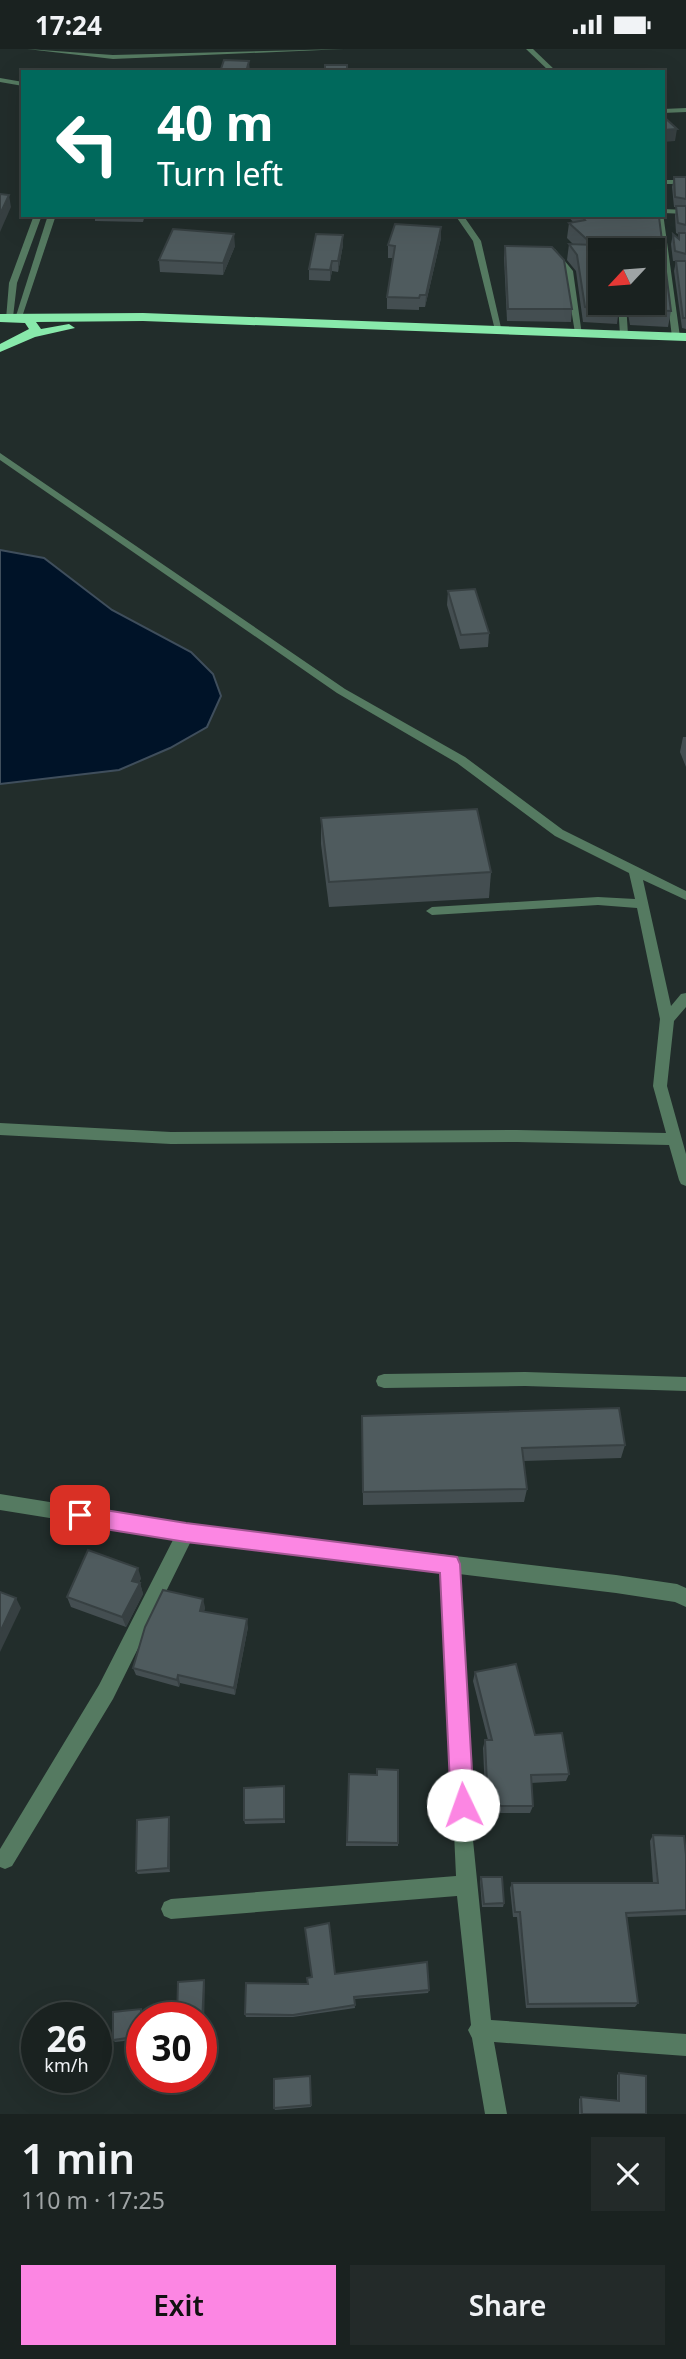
<!DOCTYPE html>
<html lang="en">
<head>
<meta charset="utf-8">
<style>
	body { margin:0; font-family:"Noto Sans",sans-serif; background:#232a29; color:#f1f3f6; height:100vh; display:flex; flex-direction:column; font-size:26px; white-space:nowrap }
	* { box-sizing:border-box; margin:0 }
	p { font-size:23px; color:#9fa4a5 }
	.icon { flex:none; width:38px; height:38px; fill:none; stroke:currentColor; stroke-width:2; stroke-linecap:round; stroke-linejoin:round }
	.map { position:relative; height:2065px; overflow:hidden }
	.drawer { display:flex; flex-direction:column; background:#1a2220; flex:1 }
	.drawer>* { flex:none }
	.top-card { position:absolute; left:21px; top:21px; width:644px; height:147px; border-radius:0px; box-shadow:0 7px 28px #0002,0 0 0 2px #383f3e; background:#00695c; color:#fff; overflow:hidden }
	.needle { width:46px; rotate:244deg }
	.fabs { position:absolute; left:588px; top:189px; display:grid; gap:14px }
	.fabs a { display:grid; place-items:center; width:77px; height:77px; border-radius:0px; background:#1a2220; box-shadow:0 7px 28px #0002,0 0 0 2px #383f3e; font-size:35px }
	.speed { position:absolute; left:21px; top:1953px; display:flex; gap:14px; font-size:35px; font-weight:700; text-align:center }
	.speed>* { display:grid; place-content:center; width:91px; height:91px; border-radius:50%; background:#1a2220; box-shadow:0 7px 28px #0002,0 0 0 2px #383f3e; line-height:1 }
	.speed small { font-size:18px; font-weight:400 }
	.speed .limit { border:10px solid #d22; background:#fff; color:#111 }
	.pin { position:absolute; display:grid; place-items:center; width:60px; height:60px; color:#fff; margin:-30px; border-radius:14px; box-shadow:0 4px 10px #0006 }
	.me { position:absolute; width:77px; margin:-38px; rotate:357deg; stroke-linejoin:round; filter:drop-shadow(0 0 5px #0008) }
	.turn { display:flex; align-items:center; gap:24px; height:147px; padding:0 21px; font-size:32px }
	.turn .icon { width:91px; height:91px; stroke-width:2.5 }
	.turn b { display:block; font-size:49px; line-height:60px }
	.round { display:grid; place-items:center; flex:none; width:74px; height:74px; border-radius:0px; background:#232a29 }
	.head { display:flex; align-items:center; justify-content:space-between; height:119px; padding:0 21px }
	h1 { font-size:42px; font-weight:600; line-height:52px }
	.action { display:flex; gap:14px; margin-top:auto; padding:14px 21px }
	.action a { flex:1; height:80px; border-radius:0px; background:#fc86e3; color:#111; font-size:28px; font-weight:600; line-height:80px; text-align:center }
	.action a+a { background:#232a29; color:#f1f3f6 }
	.status { display:flex; justify-content:space-between; align-items:center; height:49px; padding:0 35px; background:#1a2220; direction:ltr }
	.status svg { height:19px; fill:currentColor }
	.map>svg:first-child { display:block }
	.water { fill:#001328; stroke:#3f4e5c; stroke-width:2 }
	.lines { fill:none; stroke-linecap:round; stroke-linejoin:round }
	.street { fill:#557a61; fill-rule:evenodd }
	.highway { fill:#88e9ab; fill-rule:evenodd }
	.wall { fill:#444e51 }
	.shaded-wall { fill:#374042 }
	.building { fill:#4f5b5e; stroke:#374042; stroke-width:2 }
	.route { fill:#fc86e3; stroke:#a45794; stroke-width:2 }
</style>
</head>
<body>
<div class="status"><b>17:24</b><svg viewBox="0 0 49 12"><path d="M0 12V9h3v3zM5 12V6h3v6zM10 12V3h3v9zM15 12V0h3v12zM26 1h20v11H26zM47 4h2v5h-2z"/></svg></div>
<div class="map">
<svg width="686" height="2065" viewBox="0 0 686 2065">
	<rect width="100%" height="100%" fill="#222d2b"/>
	<polygon class="water" points="0,501 44,509 112,561 191,603 213,625 221,647 207,678 170,699 119,721 0,735"/>
	<g class="lines">
		<g class="street">
			<polygon points="27,0 113,6 344,0 113,10"/>
			<polygon points="526,0 533,0 557,23 550,23"/>
			<polygon points="0,29 23,33 23,37 0,33"/>
			<polygon points="686,59 686,63 663,64 663,60"/>
			<rect x="663" y="131" width="23" height="4"/>
			<polygon points="663,160 686,161 686,165 663,164"/>
			<polygon points="663,164 680,288 676,291 672,288 657,166 663,166"/>
			<polygon points="34,166 42,166 17,234 13,268 6,270 9,234"/>
			<polygon points="48,166 56,166 22,268 15,270"/>
			<polygon points="455,166 463,166 481,192 502,283 495,281 473,192"/>
			<polygon points="549,200 555,200 573,222 582,286 575,284 565,222 549,204"/>
			<polygon points="618,254 626,254 628,286 624,289 620,286"/>
			<polygon points="0,404 345,640 465,708 563,781 686,842 686,851 643,831 671,957 681,945 686,944 686,958 674,972 667,1037 686,1105 686,1137 681,1135 679,1131 669,1096 517,1093 171,1095 0,1086 0,1074 171,1083 517,1081 666,1084 653,1037 660,970 637,859 598,856 432,866 426,862 432,858 598,848 635,850 629,824 555,787 457,714 337,644 0,411"/>
			<polygon points="525,1323 686,1328 686,1342 525,1337 384,1339 378,1337 376,1332 378,1327 384,1325"/>
			<polygon points="0,1445 186,1475 616,1526 677,1535 686,1539 686,1558 675,1553 616,1544 459,1525 473,1791 491,1971 686,1985 686,2007 494,1993 507,2065 485,2065 472,1989 468,1981 471,1976 457,1847 171,1870 164,1867 161,1860 164,1853 171,1850 456,1827 442,1523 191,1492 113,1650 12,1817 5,1820 0,1818 0,1800 99,1636 174,1489 0,1461"/>
		</g>
		<polygon class="highway" points="143,264 686,284 686,292 143,272 36,273 41,280 69,275 75,279 35,288 0,303 0,295 29,280 25,274 0,273 0,265"/>
	</g>
	<g class="wall">
		<polygon points="674,128 686,128 686,280 682,279 674,222 676,212 673,212 671,195 673,185 678,189 678,185 676,184 675,167 676,158 674,158 672,138"/>
		<polygon points="95,166 145,166 143,173 95,172"/>
		<polygon points="567,166 656,166 671,262 668,278 630,276 626,254 653,254 600,201 619,259 617,275 583,273 576,222 567,211 569,195 574,196 567,189 569,174 573,173"/>
		<polygon points="441,178 441,189 425,258 419,258 419,261 387,260 387,248 393,209 388,209 388,196"/>
		<polygon points="343,196 338,223 332,222 330,232 309,231 309,220"/>
		<polygon points="235,197 223,226 160,223 159,211"/>
		<polygon points="505,197 572,260 571,273 507,272 504,209"/>
		<polygon points="448,542 489,584 488,598 460,600 447,556"/>
		<polygon points="683,688 686,688 686,718 680,703"/>
		<polygon points="321,769 491,823 489,849 329,858 321,795"/>
		<polygon points="362,1367 625,1396 621,1409 524,1412 527,1440 524,1453 363,1456"/>
		<polygon points="141,1529 139,1534 140,1534 143,1545 126,1578 71,1558 67,1548"/>
		<polygon points="205,1558 204,1563 248,1578 235,1646 180,1634 179,1638 136,1626 133,1619"/>
		<polygon points="475,1623 535,1686 569,1725 566,1732 531,1734 533,1757 530,1764 486,1764 483,1699 485,1691 488,1691 473,1632"/>
		<polygon points="349,1725 398,1794 398,1797 346,1797"/>
		<polygon points="284,1737 285,1774 245,1775 244,1771"/>
		<polygon points="170,1772 170,1823 138,1825 136,1822"/>
		<polygon points="653,1786 686,1806 686,1866 627,1868 638,1954 635,1958 526,1959 517,1868 513,1868 510,1839 512,1834 653,1834 650,1792"/>
		<polygon points="481,1828 504,1854 503,1858 482,1858 480,1832"/>
		<polygon points="335,1925 429,1941 428,1944 354,1950 355,1959 293,1968 246,1968 245,1965 308,1935"/>
		<polygon points="141,1960 142,1963 142,1990 115,1993 113,1991"/>
		<polygon points="619,2024 646,2065 579,2065 579,2050 581,2048 617,2051 617,2026"/>
		<polygon points="310,2027 311,2058 275,2061 274,2059"/>
	</g>
	<g class="shaded-wall">
		<polygon points="249,12 250,23 246,23"/>
		<polygon points="677,80 675,92 663,93 663,81"/>
		<polygon points="9,146 11,158 0,183 0,165"/>
		<polygon points="441,178 441,189 425,258 426,246"/>
		<polygon points="234,185 235,197 223,226 223,214"/>
		<polygon points="343,186 343,196 338,223 338,212"/>
		<polygon points="332,212 332,222 330,232 330,221"/>
		<polygon points="138,1519 141,1529 135,1543 132,1532"/>
		<polygon points="140,1534 143,1545 126,1578 122,1568"/>
		<polygon points="16,1549 21,1559 0,1603 0,1583"/>
		<polygon points="203,1550 205,1558 202,1570 200,1562"/>
		<polygon points="247,1570 248,1578 235,1646 234,1639"/>
		<polygon points="178,1626 180,1634 179,1638 177,1631"/>
		<polygon points="169,1768 170,1772 170,1823 168,1819"/>
		<polygon points="204,1931 205,1934 204,1977 202,1975"/>
		<polygon points="141,1960 142,1963 142,1988 141,1987"/>
	</g>
	<g class="building">
		<polygon points="224,11 249,12 246,23 220,23"/>
		<rect x="325" y="16" width="22" height="7"/>
		<polygon points="663,67 677,80 663,81"/>
		<polygon points="674,128 686,128 686,150 675,148"/>
		<polygon points="0,145 9,146 0,165"/>
		<polygon points="676,157 686,157 686,176 678,174"/>
		<polygon points="581,166 656,166 659,168 671,262 632,260 631,254 653,254 653,201 600,201 600,254 619,254 619,259 585,258 577,206 569,195 593,196 569,174 585,171"/>
		<polygon points="395,175 441,178 426,246 420,246 419,249 387,248 395,197 388,196"/>
		<polygon points="173,180 234,185 223,214 159,211"/>
		<polygon points="679,184 686,184 686,205 675,202 673,185 679,190"/>
		<polygon points="316,185 343,186 338,212 332,212 330,221 309,220"/>
		<polygon points="505,197 552,198 564,211 572,260 508,260"/>
		<polygon points="676,212 686,212 686,269 683,269"/>
		<polygon points="475,540 489,584 461,586 448,542"/>
		<polygon points="477,760 491,823 329,833 321,769"/>
		<polygon points="619,1359 625,1396 522,1399 527,1440 363,1443 362,1367"/>
		<polygon points="88,1501 138,1519 132,1532 140,1534 122,1568 67,1548"/>
		<polygon points="163,1541 203,1550 200,1562 247,1570 234,1639 178,1626 177,1631 133,1619 145,1578"/>
		<polygon points="0,1543 16,1549 0,1583"/>
		<polygon points="516,1615 535,1686 562,1684 569,1725 531,1726 533,1757 488,1757 485,1691 492,1691 475,1623"/>
		<polygon points="377,1720 398,1721 398,1794 347,1793 349,1725 377,1726"/>
		<polygon points="284,1737 284,1770 244,1771 244,1739"/>
		<polygon points="169,1768 168,1819 136,1822 137,1771"/>
		<polygon points="653,1786 684,1787 686,1806 686,1861 626,1864 638,1954 528,1955 520,1863 515,1863 512,1834 658,1834"/>
		<polygon points="481,1828 502,1828 504,1854 484,1855"/>
		<polygon points="329,1874 335,1925 427,1913 429,1941 354,1948 355,1956 293,1966 245,1965 246,1934 308,1935 307,1929 312,1928 305,1879"/>
		<polygon points="204,1931 202,1975 201,1975 201,1969 177,1969 178,1933"/>
		<polygon points="141,1960 141,1987 113,1991 113,1963"/>
		<polygon points="619,2024 646,2027 646,2065 582,2065 581,2048 619,2052"/>
		<polygon points="310,2027 311,2056 274,2059 274,2030"/>
	</g>
	<polygon class="route" points="80,1457 186,1474 457,1508 460,1515 474,1756 470,1763 463,1767 455,1763 451,1756 440,1524 186,1493 80,1476 73,1473 70,1466 73,1460"/>
</svg>
<div class="fabs">
<a><svg class="needle" viewBox="-14 -14 28 28"><path d="M0-13l5 13h-10z" fill="#e53935"/><path d="M0 13l5-13h-10z" fill="#9fa4a5"/></svg></a>
</div>
<div class="speed"><div>26<small>km/h</small></div><div class="limit">30</div></div>
<div class="pin" style="left:80px;top:1466px;background:#d93025"><svg class="icon" aria-label="arrive" viewBox="0 0 24 24"><path d="M6 21V4h12l-3 4 3 4H6"/></svg></div>
<svg class="me" style="left:463px;top:1756px" viewBox="-20 -20 40 40"><circle r="19" fill="#fff"/><path d="M0-13L10 11 0 6-10 11z" fill="#fc86e3"/></svg>
<div class="top-card">
<div class="turn"><svg class="icon" aria-label="left" viewBox="0 0 24 24"><path d="M17 20v-9H6M10 6l-5 5 5 5"/></svg><div><b>40 m</b>Turn left</div></div>
</div>
</div>
<section class="drawer">
<div class="head"><div><h1>1 min</h1><p>110 m · 17:25</p></div><a class="round"><svg class="icon" aria-label="close" viewBox="0 0 24 24"><path d="M6 6l12 12M18 6L6 18"/></svg></a></div>
<div class="action"><a>Exit</a><a>Share</a></div>
</section>
</body>
</html>
